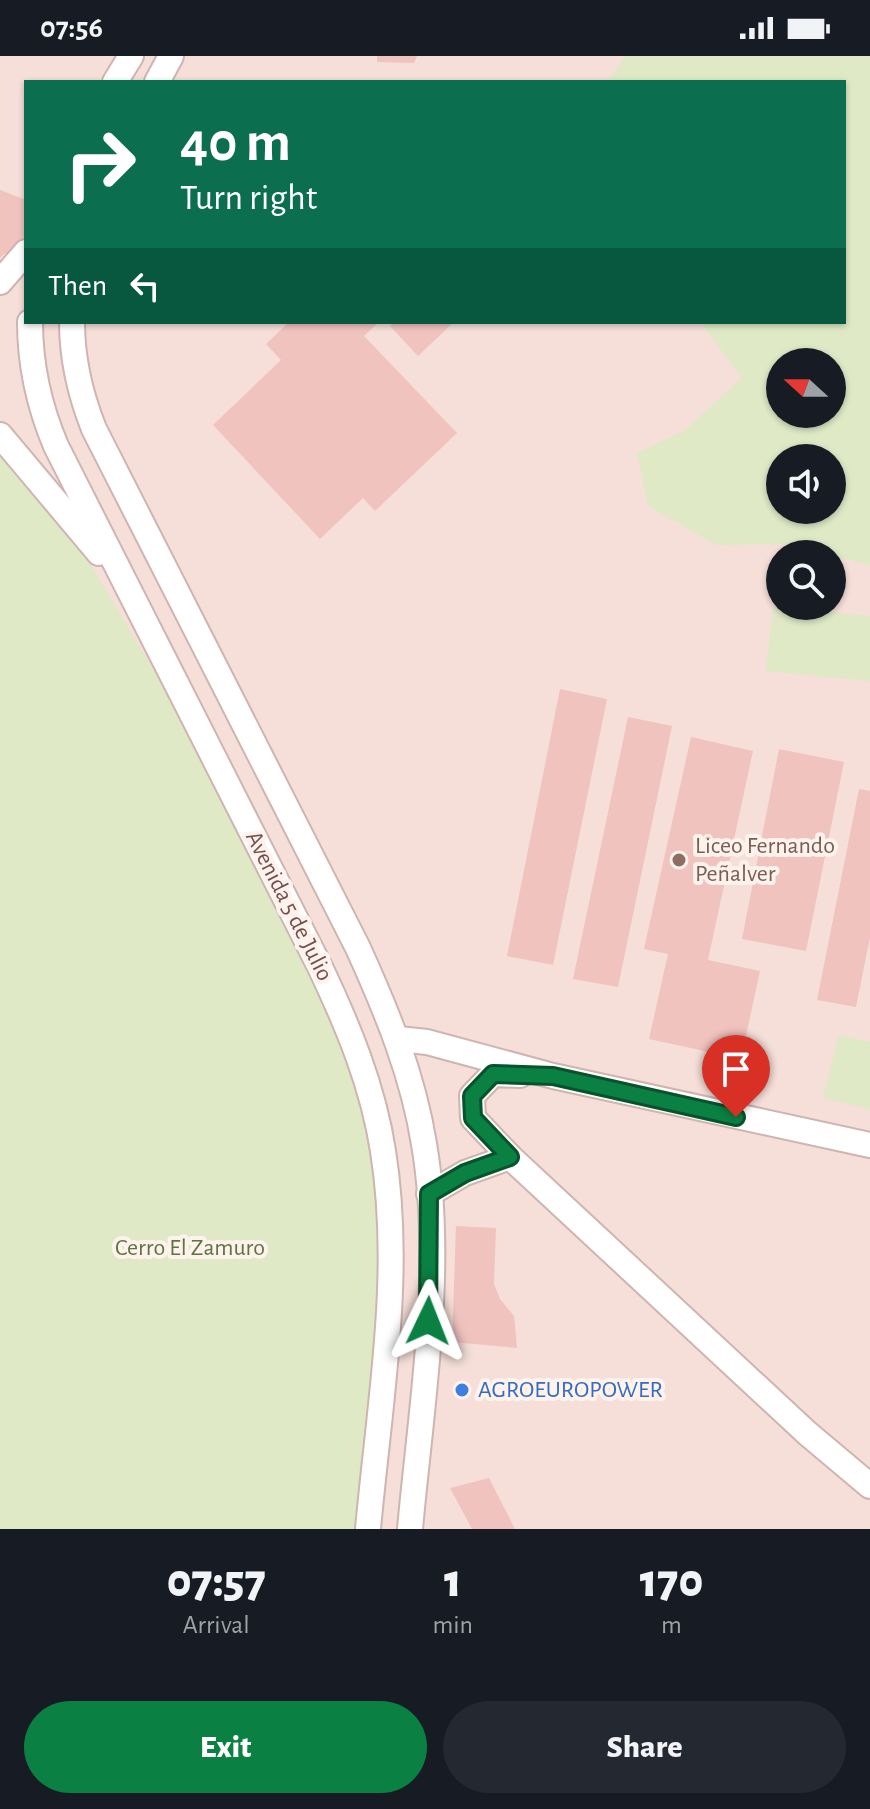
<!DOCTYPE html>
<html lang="en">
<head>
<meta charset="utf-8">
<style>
	body { margin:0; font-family:"Alegreya Sans",sans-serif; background:#242831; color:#f1f3f6; height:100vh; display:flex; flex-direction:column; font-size:30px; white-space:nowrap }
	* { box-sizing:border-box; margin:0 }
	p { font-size:26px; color:#9ea1a6 }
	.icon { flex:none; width:44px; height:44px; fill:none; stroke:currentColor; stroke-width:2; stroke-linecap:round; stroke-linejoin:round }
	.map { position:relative; height:1473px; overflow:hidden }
	.sheet { display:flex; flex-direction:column; background:#171b24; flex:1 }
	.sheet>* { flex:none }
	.banner { position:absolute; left:24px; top:24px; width:822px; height:244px; border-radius:0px; box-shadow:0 2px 6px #0004; background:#0b6e4f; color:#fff; overflow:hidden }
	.needle { width:52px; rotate:291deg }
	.tools { position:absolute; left:766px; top:292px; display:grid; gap:16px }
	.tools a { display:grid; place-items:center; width:80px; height:80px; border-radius:50%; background:#171b24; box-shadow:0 2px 6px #0004; font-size:40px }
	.pin { position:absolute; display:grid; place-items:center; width:68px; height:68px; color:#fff; margin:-82px -34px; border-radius:50% 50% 50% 0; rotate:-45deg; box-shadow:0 0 8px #0007 }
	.pin .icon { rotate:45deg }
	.me { position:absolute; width:88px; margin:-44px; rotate:2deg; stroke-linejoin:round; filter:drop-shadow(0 0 6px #0008) }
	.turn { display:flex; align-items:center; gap:28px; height:168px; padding:0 24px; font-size:36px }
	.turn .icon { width:104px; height:104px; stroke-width:2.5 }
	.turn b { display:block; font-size:56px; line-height:68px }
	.then { display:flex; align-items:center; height:76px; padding:0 24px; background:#0003; gap:16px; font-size:30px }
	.eta { display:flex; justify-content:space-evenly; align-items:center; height:136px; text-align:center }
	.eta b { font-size:48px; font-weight:800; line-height:56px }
	.button { display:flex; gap:16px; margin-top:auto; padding:16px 24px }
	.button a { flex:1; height:92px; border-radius:48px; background:#0b8043; color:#fff; font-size:32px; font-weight:800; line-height:92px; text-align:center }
	.button a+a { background:#242831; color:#f1f3f6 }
	.status { display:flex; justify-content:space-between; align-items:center; height:56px; padding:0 40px; background:#171b24; direction:ltr }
	.status svg { height:22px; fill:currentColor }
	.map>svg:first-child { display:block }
	.residential { fill:#f5dfd8; fill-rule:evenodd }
	.green { fill:#dfe9c6; fill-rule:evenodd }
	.building { fill:#f0c3bf }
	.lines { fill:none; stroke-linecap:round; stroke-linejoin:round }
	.minor-casing { stroke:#cfb4b0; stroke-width:28 }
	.minor { stroke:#fff; stroke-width:24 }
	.route-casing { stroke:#07532c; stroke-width:20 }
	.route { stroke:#0b8043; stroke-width:14 }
	.education-dot { fill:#8d6e63; stroke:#fef2ed; stroke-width:3 }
	.shop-dot { fill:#3f7fe0; stroke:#fef2ed; stroke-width:3 }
	.labels { text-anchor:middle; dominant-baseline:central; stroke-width:8; stroke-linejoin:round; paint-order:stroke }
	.education-label { font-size:24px; fill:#785e54; stroke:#fef2ed; text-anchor:start }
	.street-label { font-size:24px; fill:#744e4c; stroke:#fef2ed }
	.park-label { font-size:24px; fill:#607441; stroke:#fef2ed }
	.shop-label { font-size:24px; fill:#366cbe; stroke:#fef2ed; text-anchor:start }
</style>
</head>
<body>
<div class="status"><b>07:56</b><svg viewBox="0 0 49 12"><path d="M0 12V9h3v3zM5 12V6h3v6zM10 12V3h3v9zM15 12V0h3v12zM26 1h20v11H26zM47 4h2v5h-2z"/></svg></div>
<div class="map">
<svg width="870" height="1473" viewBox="0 0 870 1473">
	<rect width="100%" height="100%" fill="#fcede7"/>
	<path class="residential" d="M0,0h870v1473h-870zM26,26h818v240h-818zM780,306h52v52h-52zM780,402h52v52h-52zM780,498h52v52h-52z"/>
	<g class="green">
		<path d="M625,0h245v509l-83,-21 -71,1 -68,-39 -11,-53 48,-23 57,-52 -42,-56h144v-240h-237zM832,306v52h-52v-52zM780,402h52v52h-52z"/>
		<polygon points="0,385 47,435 279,825 354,1003 378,1115 382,1220 360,1473 0,1473"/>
		<polygon points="773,551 870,560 870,625 766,615"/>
		<polygon points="839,979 870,986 870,1053 823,1042"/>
	</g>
	<g class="building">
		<polygon points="377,0 417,0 414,7 377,6"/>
		<polygon points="0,134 26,144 26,171 20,197 4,198 0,202"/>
		<polygon points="289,266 379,266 364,280 457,377 375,455 363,442 320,483 213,369 281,304 266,288"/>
		<polygon points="395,266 454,266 418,300 390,270"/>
		<polygon points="560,633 607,643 553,909 507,900"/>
		<polygon points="628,661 672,670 618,931 573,923"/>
		<polygon points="691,681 753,695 708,904 760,915 741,1003 649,983 668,898 644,893"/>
		<polygon points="779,693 844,706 806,895 742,883"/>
		<polygon points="859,733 870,735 870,881 856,951 817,944"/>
		<polygon points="456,1170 496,1172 494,1228 500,1243 514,1260 517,1292 452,1286"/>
		<polygon points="489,1422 515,1473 472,1473 450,1432"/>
	</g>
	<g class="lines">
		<g class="minor-casing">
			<g id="minor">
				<polyline points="115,26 131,0"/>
				<polyline points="157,26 171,0"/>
				<polyline points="0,226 26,196"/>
				<path d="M30,266c0,44 9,84 26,124l264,521c28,59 53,119 63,184 20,124 -4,255 -15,378"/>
				<path d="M72,266c0,37 8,72 22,107l264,519c29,64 55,127 66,196 21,123 -3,262 -14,385"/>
				<polyline points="0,379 99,497"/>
				<polyline points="398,983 427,986 553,1020 870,1089"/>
				<polyline points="510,1101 473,1062 472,1040 493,1018 520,1019"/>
				<polyline points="429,1138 465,1117 510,1101 807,1377 870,1430"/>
			</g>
		</g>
		<use href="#minor" class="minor"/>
	</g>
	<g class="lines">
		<g class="route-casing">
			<polyline id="route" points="428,1265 429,1138 465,1117 510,1101 473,1062 472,1040 493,1018 553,1020 736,1061"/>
		</g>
		<use href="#route" class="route"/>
	</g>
	<circle class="education-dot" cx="679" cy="804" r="8"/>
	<circle class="shop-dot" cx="462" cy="1334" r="8"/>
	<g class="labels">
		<g class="education-label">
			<text x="695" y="790">Liceo Fernando<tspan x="695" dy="28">Peñalver</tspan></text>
		</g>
		<g class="street-label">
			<text transform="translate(289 850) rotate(63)">Avenida 5 de Julio</text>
		</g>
		<g class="park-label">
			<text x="190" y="1192">Cerro El Zamuro</text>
		</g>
		<g class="shop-label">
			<text x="478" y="1334">AGROEUROPOWER</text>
		</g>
	</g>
</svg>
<div class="tools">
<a><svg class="needle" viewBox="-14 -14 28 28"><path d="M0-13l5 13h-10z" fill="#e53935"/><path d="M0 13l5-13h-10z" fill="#9ea1a6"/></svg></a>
<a><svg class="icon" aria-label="sound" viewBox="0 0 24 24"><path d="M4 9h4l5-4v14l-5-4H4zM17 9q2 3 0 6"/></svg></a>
<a><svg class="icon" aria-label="search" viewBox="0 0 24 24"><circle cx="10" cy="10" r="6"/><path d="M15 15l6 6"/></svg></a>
</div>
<div class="pin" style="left:736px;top:1061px;background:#d93025"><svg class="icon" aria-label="arrive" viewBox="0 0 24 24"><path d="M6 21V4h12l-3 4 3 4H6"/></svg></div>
<svg class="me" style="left:428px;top:1265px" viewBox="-20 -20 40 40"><path d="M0-17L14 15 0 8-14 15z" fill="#0b8043" stroke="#fff" stroke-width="4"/></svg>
<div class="banner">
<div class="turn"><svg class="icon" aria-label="right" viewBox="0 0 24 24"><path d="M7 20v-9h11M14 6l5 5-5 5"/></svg><div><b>40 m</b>Turn right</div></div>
<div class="then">Then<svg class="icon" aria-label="left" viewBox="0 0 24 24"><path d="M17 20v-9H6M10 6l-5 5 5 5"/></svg></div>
</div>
</div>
<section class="sheet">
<div class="eta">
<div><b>07:57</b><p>Arrival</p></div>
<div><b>1</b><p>min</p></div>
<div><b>170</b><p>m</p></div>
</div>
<div class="button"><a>Exit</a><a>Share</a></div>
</section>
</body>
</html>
